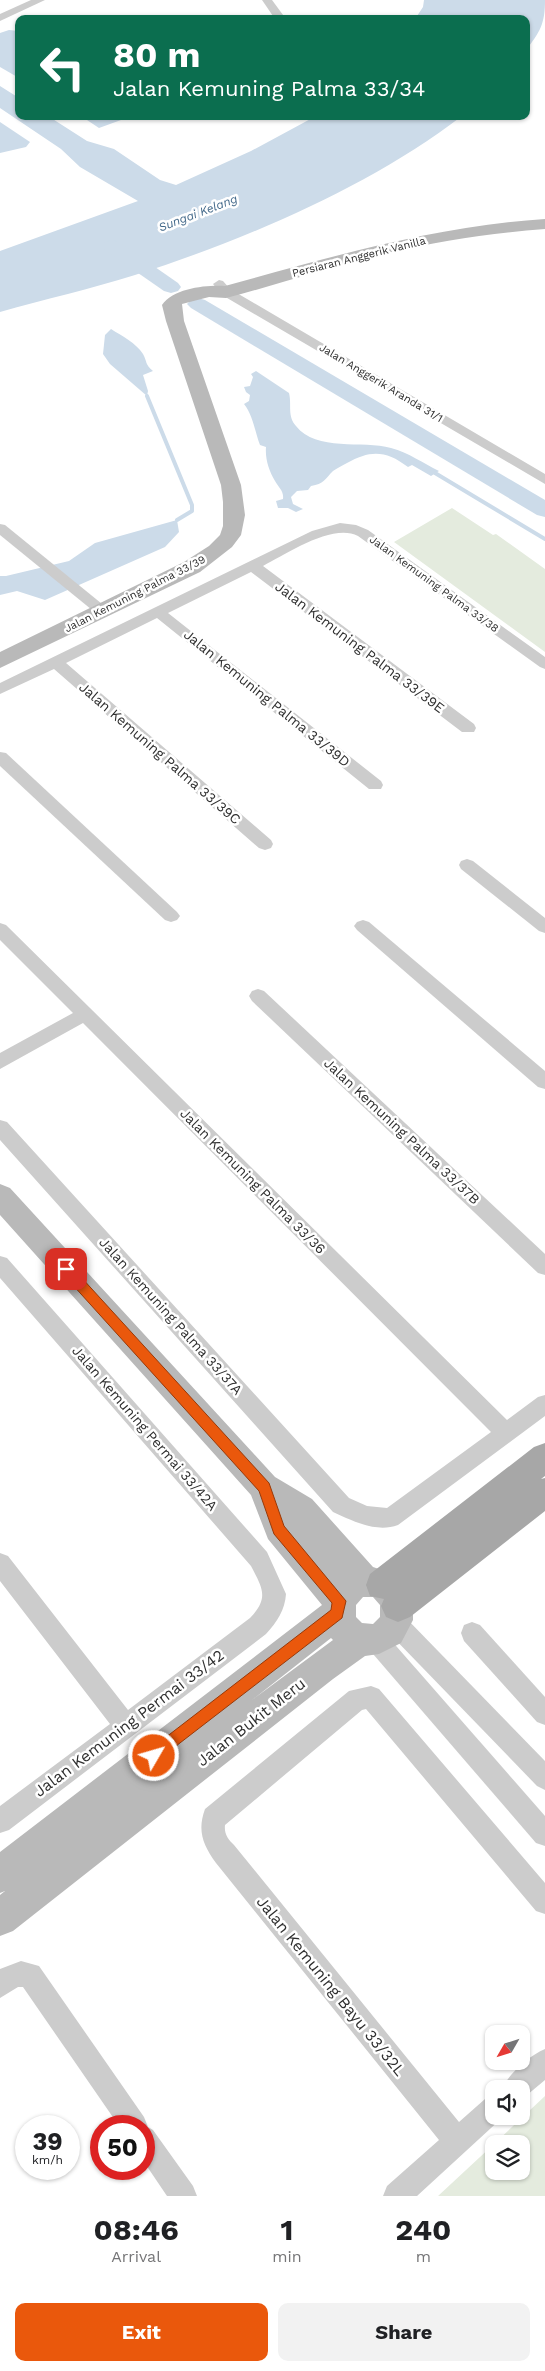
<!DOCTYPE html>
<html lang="en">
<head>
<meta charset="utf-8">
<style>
	body { margin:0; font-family:"Work Sans",sans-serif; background:#f2f2f2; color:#202124; height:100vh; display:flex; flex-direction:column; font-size:19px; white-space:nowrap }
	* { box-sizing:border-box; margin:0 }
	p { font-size:16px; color:#757577 }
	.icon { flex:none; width:28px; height:28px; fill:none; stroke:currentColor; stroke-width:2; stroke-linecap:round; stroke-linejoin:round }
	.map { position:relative; height:2196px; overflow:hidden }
	.sheet { display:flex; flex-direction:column; background:#fff; flex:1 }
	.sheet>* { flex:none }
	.banner { position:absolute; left:15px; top:15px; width:515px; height:105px; border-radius:10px; box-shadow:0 1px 4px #0004; background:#0b6e4f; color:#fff; overflow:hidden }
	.needle { width:32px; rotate:231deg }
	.tools { position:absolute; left:485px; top:2025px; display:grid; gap:10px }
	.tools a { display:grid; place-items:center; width:45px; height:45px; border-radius:10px; background:#fff; box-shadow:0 1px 4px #0004; font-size:25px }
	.speed { position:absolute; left:15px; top:2115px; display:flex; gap:10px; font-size:25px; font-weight:700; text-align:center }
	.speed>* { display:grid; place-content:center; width:65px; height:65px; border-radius:50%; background:#fff; box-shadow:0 1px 4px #0004; line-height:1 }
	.speed small { font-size:12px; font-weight:400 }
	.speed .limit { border:8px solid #d22; background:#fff; color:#111 }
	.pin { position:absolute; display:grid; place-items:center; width:42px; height:42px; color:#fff; margin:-21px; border-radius:10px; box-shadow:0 2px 8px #0006 }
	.me { position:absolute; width:55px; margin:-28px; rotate:52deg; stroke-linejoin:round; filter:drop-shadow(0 0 4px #0008) }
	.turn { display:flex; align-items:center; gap:18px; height:105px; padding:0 15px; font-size:22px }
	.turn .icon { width:65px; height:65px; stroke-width:2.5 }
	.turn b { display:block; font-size:35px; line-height:42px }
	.eta { display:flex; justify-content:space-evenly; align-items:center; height:85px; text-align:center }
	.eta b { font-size:30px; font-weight:700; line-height:35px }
	.cta { display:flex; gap:10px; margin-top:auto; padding:10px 15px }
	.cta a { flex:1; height:58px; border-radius:10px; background:#ea580c; color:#fff; font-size:20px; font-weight:700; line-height:58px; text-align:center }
	.cta a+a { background:#f2f2f2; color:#202124 }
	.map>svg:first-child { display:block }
	.green { fill:#e4ebde }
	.water { fill:#ccdbe9 }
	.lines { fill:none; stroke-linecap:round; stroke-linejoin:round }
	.stream { stroke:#ccdbe9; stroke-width:4 }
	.river { fill:#ccdbe9; fill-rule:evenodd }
	.street { fill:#ccc; fill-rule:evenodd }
	.secondary { fill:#b9b9b9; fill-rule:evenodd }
	.primary { fill:#a7a7a7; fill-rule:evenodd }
	.route { fill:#ea580c; stroke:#983908 }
	.labels { text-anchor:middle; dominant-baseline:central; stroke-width:5; stroke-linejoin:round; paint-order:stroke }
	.far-street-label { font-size:11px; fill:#2f2f2f; stroke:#fff }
	.far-water-label { font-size:12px; font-style:italic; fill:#43698a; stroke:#fff }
	.street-label { font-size:14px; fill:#2f2f2f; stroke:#fff }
	.near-street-label { font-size:16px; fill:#2f2f2f; stroke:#fff }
</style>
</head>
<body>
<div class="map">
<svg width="545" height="2196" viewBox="0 0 545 2196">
	<rect width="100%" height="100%" fill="#fff"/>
	<g class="green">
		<polygon points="452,508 493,535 496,534 545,569 545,652 394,542"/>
		<polygon points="545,2096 545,2196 438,2196 494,2144 494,2171 521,2171 521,2144 494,2144"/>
	</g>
	<g class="water">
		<path d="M424,0h121c0,24 -5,32 -19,50v-31h-111l8,-12z"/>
		<polygon points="9,30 19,31 19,78 0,67 0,33"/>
		<path d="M0,86l19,12v18h29l39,25 27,8 46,31 16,5 75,-34 65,-35h146c-93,71 -215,123 -327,159 -44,14 -90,24 -135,37v-61l138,-50 -58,-34 -19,-18 -61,-41z"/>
		<polygon points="81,116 132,116 99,128"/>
		<polygon points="0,122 30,142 26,147 0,153"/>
		<path d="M111,329c11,7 25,14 32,25 4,7 2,11 10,17l-10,4 5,16 -1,5 -37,-32 -7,-10 2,-19z"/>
		<path d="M256,371l33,22c3,12 -2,23 7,33 20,26 67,14 95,22 18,5 32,15 48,23l-8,5 -19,-11 -4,2c-22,-17 -38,-17 -61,-4 -5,3 -10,5 -14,8 -8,8 -9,13 -22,15l-3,4 -11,1 -6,6 2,7 10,5 -7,3 -8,-4h-10l-2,-7 7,-2c1,-8 -4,-11 -8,-18 -6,-10 -10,-22 -9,-34l-6,-2c-5,-13 -7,-30 -16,-41l5,-3 1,-6 -4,-3 -2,-5 6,-1 3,-9 -2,-3z"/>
		<polygon points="177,520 179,532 165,547 45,600 17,591 0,595 0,576 6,576 69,561 95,543"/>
	</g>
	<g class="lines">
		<g class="stream">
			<polyline points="147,396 192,505 192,511 177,520"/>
			<polyline points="435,473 545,539"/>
		</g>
		<g class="river">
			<polygon points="112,240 119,242 178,283 181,287 178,291 171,293 164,291 105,250 102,246 105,242"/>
			<polygon points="198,298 205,300 545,500 545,517 537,515 191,308 187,304 191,300"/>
		</g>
		<g class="street">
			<polygon points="31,0 45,0 0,21 0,14"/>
			<polygon points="262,0 272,0 286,19 275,19"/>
			<polygon points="219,280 223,281 230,289 545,474 545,484 222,295 213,284"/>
			<path d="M340,523l16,2 12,5 177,127v12l-5,-2 -182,-131c-26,-13 -71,18 -95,30l211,158 2,4 -2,4h-12l-211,-160 -83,41 213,168 2,4 -2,4h-12l-212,-171 -91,45 205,177 2,4 -2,4 -6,2 -6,-2 -205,-179 -54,25v-11l312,-152z"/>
			<polygon points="0,524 5,525 107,608 110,611 107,614 97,614 0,535"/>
			<polygon points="0,752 6,753 177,912 180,916 177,920 171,922 165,920 0,766"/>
			<polygon points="467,859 473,861 545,918 545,933 539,931 461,869 459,865 461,861"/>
			<polygon points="363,920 369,922 545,1071 545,1089 538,1087 357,930 354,926 357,922"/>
			<path d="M0,923l6,2 501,495 31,-23 7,-2v21l-147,109c-22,8 -45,-4 -65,-13l-333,-372v-20l7,2 342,376 18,8 20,2 104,-76 -408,-409 -83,46v-16l73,-40 -73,-73z"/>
			<polygon points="258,989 264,991 545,1254 545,1275 538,1273 252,1001 249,996 252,991"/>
			<path d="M0,1256l7,2 260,294 19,42c-1,16 -9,28 -20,40l-257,196 -9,3v-27l110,-82 -110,-143v-28l8,3 120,154 122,-92c19,-20 13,-29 1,-52l-251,-288z"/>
			<polygon points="396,1613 404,1616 545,1761 545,1790 537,1786 388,1632 385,1624 388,1616"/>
			<polygon points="472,1622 480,1625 545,1697 545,1725 537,1722 464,1641 461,1633 464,1625"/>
			<polygon points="375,1628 383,1631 545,1816 545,1846 536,1843 367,1647 364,1639 367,1631"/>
			<path d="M371,1686l8,3 166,194v31l-9,-3 -170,-202 -4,1 -137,115c-1,9 3,14 9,20l225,277 26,-23 9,-4v21l9,1 -86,79h-34l4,-10 52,-46 -223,-277c-13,-18 -19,-32 -11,-54l144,-118z"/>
			<polygon points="21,1961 39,1966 144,2117 148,2127 153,2130 193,2186 197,2196 167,2196 144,2162 144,2126 119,2126 23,1987 18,1987 0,1998 0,1969"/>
			<path d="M545,2049v31l-24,20v-11h-19c7,-16 27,-33 43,-40z"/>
		</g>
		<g class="secondary">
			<path d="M545,219v10c-54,4 -105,12 -158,24 -54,13 -107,31 -161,45l-17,-1 -27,7 2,17 57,164 4,30 -4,20 -9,12 -32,25 -200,96v-16l184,-90 25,-16 11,-11 3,-9v-24l-2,-17 -55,-164 -4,-16c12,-17 44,-20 63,-19 106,-29 210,-60 320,-67z"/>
			<path d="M0,1184l10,4 265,289 37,22 61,68 18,6 10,6 12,23v18l-12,23 -22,11 -14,2 -32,23 -320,252 -13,5v-41l5,-4 -5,2v-41l322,-247 -54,-66 -17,-44 -251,-280zM363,1597h10l7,8v12l-7,7 -11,-1 -6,-6v-12zM331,1638l2,2 -81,60z"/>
		</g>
		<polygon class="primary" points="545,1443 545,1476 541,1479 545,1478 545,1511 410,1617 398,1622 386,1617 381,1606 384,1599 370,1596 366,1585 370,1574 534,1447"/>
	</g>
	<polygon class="route" points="66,1264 70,1265 269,1483 284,1526 346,1601 342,1618 154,1763 148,1761 146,1756 148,1751 331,1610 332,1603 274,1534 259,1491 62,1273 60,1269"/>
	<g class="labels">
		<g class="far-street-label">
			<text transform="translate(359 257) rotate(-14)">Persiaran Anggerik Vanilla</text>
			<text transform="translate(381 383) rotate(31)">Jalan Anggerik Aranda 31/1</text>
			<text transform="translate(434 584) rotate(36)">Jalan Kemuning Palma 33/38</text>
			<text transform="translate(135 594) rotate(-27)">Jalan Kemuning Palma 33/39</text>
		</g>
		<g class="far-water-label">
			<text transform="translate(198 213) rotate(-21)">Sungai Kelang</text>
		</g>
		<g class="street-label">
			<text transform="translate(360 647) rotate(37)">Jalan Kemuning Palma 33/39E</text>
			<text transform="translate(267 698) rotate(39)">Jalan Kemuning Palma 33/39D</text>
			<text transform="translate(160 753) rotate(41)">Jalan Kemuning Palma 33/39C</text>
			<text transform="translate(402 1131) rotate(43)">Jalan Kemuning Palma 33/37B</text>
			<text transform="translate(253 1181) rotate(45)">Jalan Kemuning Palma 33/36</text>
			<text transform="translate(171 1316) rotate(48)">Jalan Kemuning Palma 33/37A</text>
			<text transform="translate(145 1428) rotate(49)">Jalan Kemuning Permai 33/42A</text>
		</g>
		<g class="near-street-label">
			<text transform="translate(251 1722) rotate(-38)">Jalan Bukit Meru</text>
			<text transform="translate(129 1723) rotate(-37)">Jalan Kemuning Permai 33/42</text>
			<text transform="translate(331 1986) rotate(51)">Jalan Kemuning Bayu 33/32L</text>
		</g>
	</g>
</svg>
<div class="tools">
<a><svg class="needle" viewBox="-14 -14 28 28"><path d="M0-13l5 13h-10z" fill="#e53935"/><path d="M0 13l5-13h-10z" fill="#757577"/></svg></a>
<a><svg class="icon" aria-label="sound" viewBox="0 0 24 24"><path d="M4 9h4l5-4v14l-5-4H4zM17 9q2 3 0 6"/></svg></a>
<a><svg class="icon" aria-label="layers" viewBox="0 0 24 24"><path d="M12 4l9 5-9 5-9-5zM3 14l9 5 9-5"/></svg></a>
</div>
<div class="speed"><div>39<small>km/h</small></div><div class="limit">50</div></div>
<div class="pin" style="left:66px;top:1269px;background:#d93025"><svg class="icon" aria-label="arrive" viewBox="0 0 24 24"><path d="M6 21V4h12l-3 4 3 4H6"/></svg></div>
<svg class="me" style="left:154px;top:1756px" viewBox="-20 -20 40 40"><circle r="17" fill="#ea580c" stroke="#fff" stroke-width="3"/><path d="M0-11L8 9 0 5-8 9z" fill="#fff"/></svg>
<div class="banner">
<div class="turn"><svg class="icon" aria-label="left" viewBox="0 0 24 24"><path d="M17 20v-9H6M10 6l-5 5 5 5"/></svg><div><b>80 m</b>Jalan Kemuning Palma 33/34</div></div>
</div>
</div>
<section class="sheet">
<div class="eta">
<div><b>08:46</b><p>Arrival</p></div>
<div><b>1</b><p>min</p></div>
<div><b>240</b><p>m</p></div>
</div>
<div class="cta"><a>Exit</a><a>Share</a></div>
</section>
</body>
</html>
